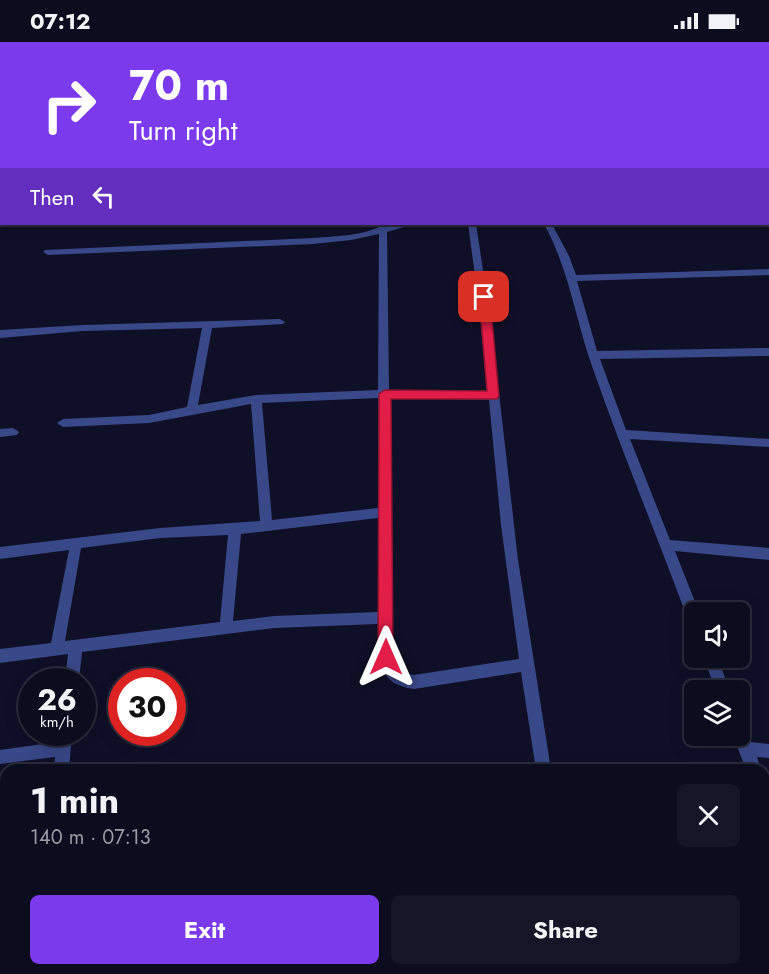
<!DOCTYPE html>
<html lang="en">
<head>
<meta charset="utf-8">
<style>
	body { margin:0; font-family:Jost,sans-serif; background:#141527; color:#f1f3f6; height:100vh; display:flex; flex-direction:column; font-size:22px; white-space:nowrap }
	* { box-sizing:border-box; margin:0 }
	p { font-size:20px; color:#9a9ba4 }
	.icon { flex:none; width:33px; height:33px; fill:none; stroke:currentColor; stroke-width:2; stroke-linecap:round; stroke-linejoin:round }
	.map { position:relative; flex:1; overflow:hidden }
	.drawer { position:absolute; left:0px; top:722px; width:770px; height:212px; display:flex; flex-direction:column; background:#0b0c1e; border-radius:18px 18px 0 0; box-shadow:0 3px 15px #0003,0 0 0 2px #2b2c3c }
	.drawer>* { flex:none }
	.top-card { position:absolute; left:0px; top:0px; width:770px; height:183px; box-shadow:0 3px 15px #0003,0 0 0 2px #2b2c3c; background:#7c3aed; color:#fff; overflow:hidden }
	.buttons { position:absolute; left:684px; top:560px; display:grid; gap:12px }
	.buttons a { display:grid; place-items:center; width:66px; height:66px; border-radius:9px; background:#0b0c1e; box-shadow:0 3px 15px #0003,0 0 0 2px #2b2c3c; font-size:30px }
	.speed { position:absolute; left:18px; top:626px; display:flex; gap:12px; font-size:30px; font-weight:700; text-align:center }
	.speed>* { display:grid; place-content:center; width:78px; height:78px; border-radius:50%; background:#0b0c1e; box-shadow:0 3px 15px #0003,0 0 0 2px #2b2c3c; line-height:1 }
	.speed small { font-size:15px; font-weight:400 }
	.speed .limit { border:9px solid #d22; background:#fff; color:#111 }
	.pin { position:absolute; display:grid; place-items:center; width:51px; height:51px; color:#fff; margin:-26px; border-radius:12px; box-shadow:0 3px 9px #0006 }
	.me { position:absolute; width:66px; margin:-33px; rotate:0deg; stroke-linejoin:round; filter:drop-shadow(0 0 4px #0008) }
	.turn { display:flex; align-items:center; gap:21px; height:126px; padding:0 30px; font-size:27px }
	.turn .icon { width:78px; height:78px; stroke-width:2.5 }
	.turn b { display:block; font-size:42px; line-height:51px }
	.then { display:flex; align-items:center; height:57px; padding:0 30px; background:#0003; gap:12px; font-size:22px }
	.round { display:grid; place-items:center; flex:none; width:63px; height:63px; border-radius:9px; background:#141527 }
	.head { display:flex; align-items:center; justify-content:space-between; height:102px; padding:0 30px }
	h1 { font-size:36px; font-weight:700; line-height:45px }
	.cta { display:flex; gap:12px; margin-top:auto; padding:12px 30px }
	.cta a { flex:1; height:69px; border-radius:9px; background:#7c3aed; color:#fff; font-size:24px; font-weight:700; line-height:69px; text-align:center }
	.cta a+a { background:#141527; color:#f1f3f6 }
	.status { display:flex; justify-content:space-between; align-items:center; height:42px; padding:0 30px; background:#0b0c1e; direction:ltr }
	.status svg { height:16px; fill:currentColor }
	.map>svg:first-child { display:block }
	.lines { fill:none; stroke-linecap:round; stroke-linejoin:round }
	.minor { fill:#394888; fill-rule:evenodd }
	.route { fill:#e11d48; stroke:#92132f; stroke-width:1.5 }
</style>
</head>
<body>
<div class="status"><b>07:12</b><svg viewBox="0 0 49 12"><path d="M0 12V9h3v3zM5 12V6h3v6zM10 12V3h3v9zM15 12V0h3v12zM26 1h20v11H26zM47 4h2v5h-2z"/></svg></div>
<div class="map">
<svg width="769" height="932" viewBox="0 0 769 932">
	<rect width="100%" height="100%" fill="#0f1028"/>
	<g class="lines">
		<g class="minor">
			<polygon points="410,0 416,0 417,2 410,2"/>
			<polygon points="714,0 721,0 722,2 715,2"/>
			<rect x="768" y="38" width="1" height="4"/>
			<polygon points="0,150 2,150 0,156"/>
			<polygon points="0,164 2,164 0,171"/>
			<path d="M400,182h14l-27,8 2,158 99,2 -11,-102 -9,-66h8l15,99 27,237 33,210h-15l-15,-98 -107,17c-39,-5 -36,-33 -36,-65l-104,4 -192,24 -3,29h-14l3,-27 -68,9v-14l51,-6 18,-93 -69,9v-12l160,-19 100,-7 -9,-117 -102,19 -86,4 -6,-4 6,-4 86,-4 38,-8 15,-79 -119,3 -83,7v-8l83,-5 197,-6 5,3 -2,2 -71,4 -14,77 58,-10 122,-5 1,-156 -28,6 -38,4 -265,11 -5,-3 2,-2 268,-12c23,-2 50,-2 70,-13l3,1zM378,356v110l-106,12 -10,-117zM389,356l100,2 12,125 18,134 -105,16c-13,-2 -18,-5 -22,-18zM378,476v94l-104,4 -41,5 8,-87zM228,493l-8,87 -155,19 16,-93 79,-10z"/>
			<path d="M544,182h8l17,32 7,19 193,-6v6l-192,6 20,70 172,-3v8l-169,3 26,71 143,9v8l-139,-8 40,101 99,8v12l-94,-9 24,61h-5v11l-5,-2 -2,-4c-31,-84 -66,-167 -95,-251 -17,-48 -23,-97 -48,-142z"/>
			<polygon points="13,386 19,390 17,393 0,395 0,387"/>
			<polygon points="703,615 717,615 730,648 716,648"/>
			<polygon points="740,684 745,686 751,700 769,702 769,716 757,715 761,728 746,728 733,693 740,693"/>
			<polygon points="58,690 72,690 69,728 54,728 55,715 0,722 0,708 57,700"/>
			<polygon points="764,745 769,747 769,775 764,772"/>
			<rect x="0" y="851" width="6" height="16"/>
			<polygon points="59,927 77,927 76,932 58,932"/>
			<polygon points="290,927 308,927 307,932 289,932"/>
		</g>
	</g>
	<polygon class="route" points="484,252 490,255 499,354 497,357 391,357 393,615 391,621 386,623 380,621 378,615 379,352 385,348 487,349 479,255"/>
</svg>
<div class="buttons">
<a><svg class="icon" aria-label="sound" viewBox="0 0 24 24"><path d="M4 9h4l5-4v14l-5-4H4zM17 9q2 3 0 6"/></svg></a>
<a><svg class="icon" aria-label="layers" viewBox="0 0 24 24"><path d="M12 4l9 5-9 5-9-5zM3 14l9 5 9-5"/></svg></a>
</div>
<div class="speed"><div>26<small>km/h</small></div><div class="limit">30</div></div>
<div class="pin" style="left:484px;top:255px;background:#d93025"><svg class="icon" aria-label="arrive" viewBox="0 0 24 24"><path d="M6 21V4h12l-3 4 3 4H6"/></svg></div>
<svg class="me" style="left:386px;top:615px" viewBox="-20 -20 40 40"><path d="M0-17L14 15 0 8-14 15z" fill="#e11d48" stroke="#fff" stroke-width="4"/></svg>
<div class="top-card">
<div class="turn"><svg class="icon" aria-label="right" viewBox="0 0 24 24"><path d="M7 20v-9h11M14 6l5 5-5 5"/></svg><div><b>70 m</b>Turn right</div></div>
<div class="then">Then<svg class="icon" aria-label="left" viewBox="0 0 24 24"><path d="M17 20v-9H6M10 6l-5 5 5 5"/></svg></div>
</div>
<section class="drawer">
<div class="head"><div><h1>1 min</h1><p>140 m · 07:13</p></div><a class="round"><svg class="icon" aria-label="close" viewBox="0 0 24 24"><path d="M6 6l12 12M18 6L6 18"/></svg></a></div>
<div class="cta"><a>Exit</a><a>Share</a></div>
</section>
</div>
</body>
</html>
